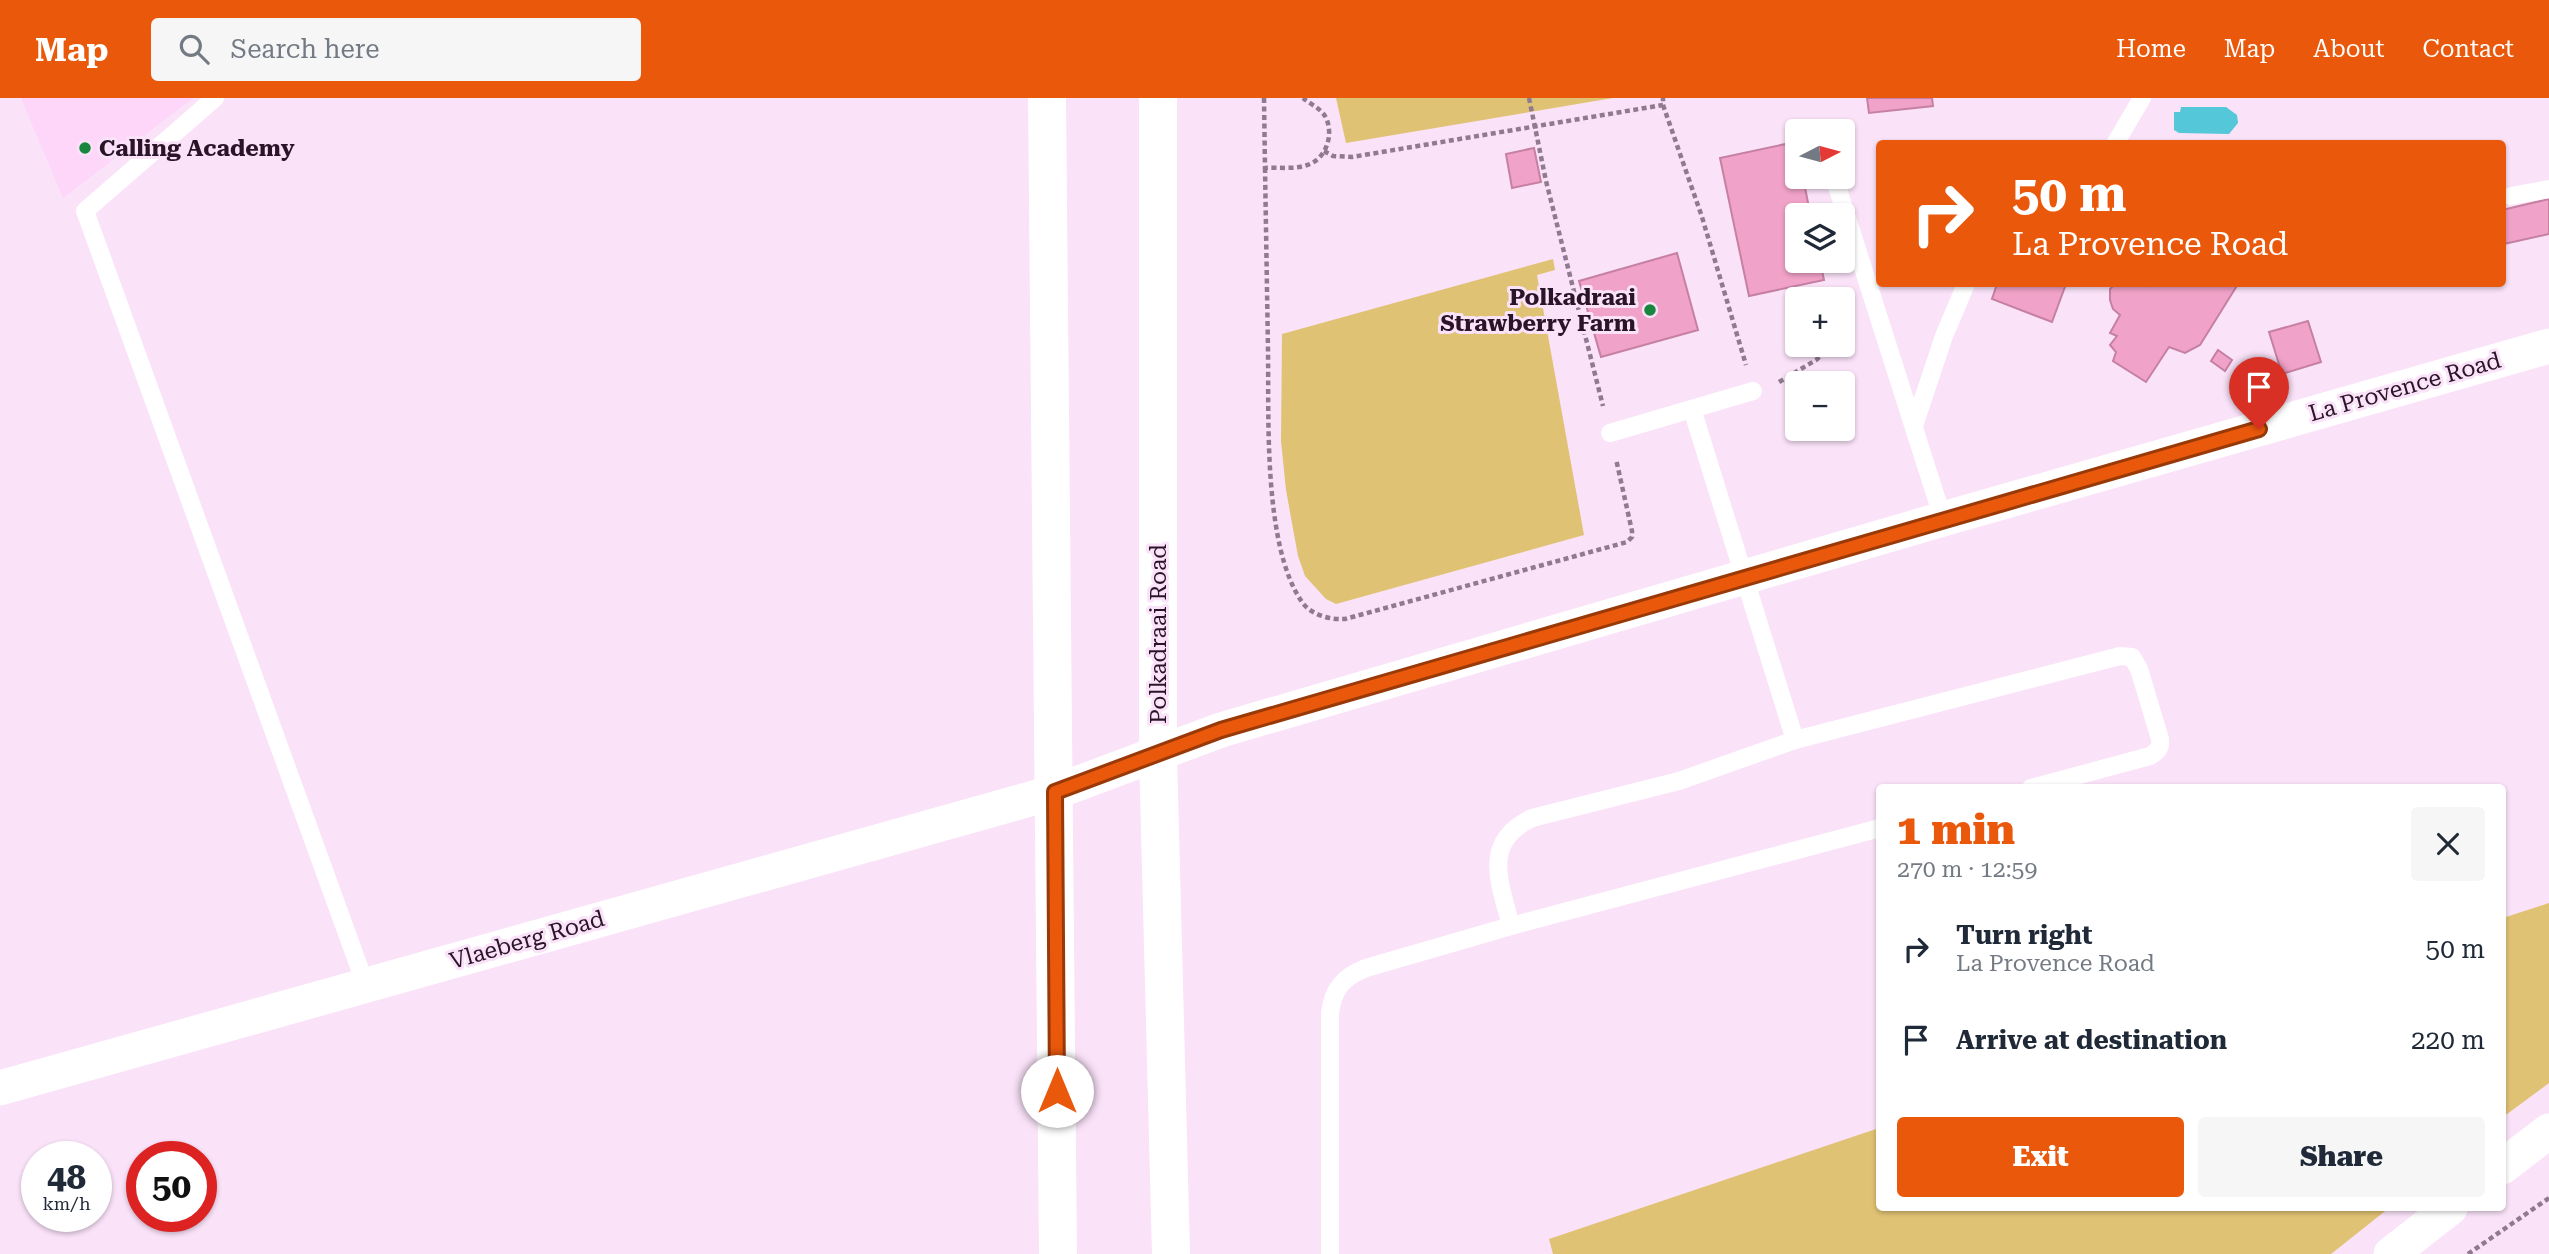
<!DOCTYPE html>
<html lang="en">
<head>
<meta charset="utf-8">
<style>
	body { margin:0; font-family:"Roboto Serif",serif; background:#f6f6f7; color:#1f2937; height:100vh; display:flex; flex-direction:column; font-size:26px; white-space:nowrap }
	* { box-sizing:border-box; margin:0 }
	p { font-size:23px; color:#747a83 }
	.icon { flex:none; width:38px; height:38px; fill:none; stroke:currentColor; stroke-width:2; stroke-linecap:round; stroke-linejoin:round }
	.map { position:relative; flex:1; overflow:hidden }
	.sheet { position:absolute; left:1876px; top:686px; width:630px; height:427px; display:flex; flex-direction:column; background:#fff; border-radius:7px; box-shadow:0 2px 5px #0004 }
	.sheet>* { flex:none }
	.hud { position:absolute; left:1876px; top:42px; width:630px; height:147px; border-radius:7px; box-shadow:0 2px 5px #0004; background:#ea580c; color:#fff; overflow:hidden }
	.needle { width:46px; rotate:84deg }
	.fabs { position:absolute; left:1785px; top:21px; display:grid; gap:14px }
	.fabs a { display:grid; place-items:center; width:70px; height:70px; border-radius:7px; background:#fff; box-shadow:0 2px 5px #0004; font-size:35px }
	.speed { position:absolute; left:21px; top:1043px; display:flex; gap:14px; font-size:35px; font-weight:700; text-align:center }
	.speed>* { display:grid; place-content:center; width:91px; height:91px; border-radius:50%; background:#fff; box-shadow:0 2px 5px #0004; line-height:1 }
	.speed small { font-size:18px; font-weight:400 }
	.speed .limit { border:10px solid #d22; background:#fff; color:#111 }
	.pin { position:absolute; display:grid; place-items:center; width:60px; height:60px; color:#fff; margin:-72px -30px; border-radius:50% 50% 50% 0; rotate:-45deg; box-shadow:0 0 7px #0007 }
	.pin .icon { rotate:45deg }
	.me { position:absolute; width:77px; margin:-38px; rotate:0deg; stroke-linejoin:round; filter:drop-shadow(0 0 5px #0008) }
	.turn { display:flex; align-items:center; gap:24px; height:147px; padding:0 21px; font-size:32px }
	.turn .icon { width:91px; height:91px; stroke-width:2.5 }
	.turn b { display:block; font-size:49px; line-height:60px }
	.round { display:grid; place-items:center; flex:none; width:74px; height:74px; border-radius:7px; background:#f6f6f7 }
	.overview { display:flex; align-items:center; justify-content:space-between; height:119px; padding:0 21px }
	h1 { font-size:42px; font-weight:800; line-height:52px; color:#ea580c }
	.primary-button { display:flex; gap:14px; margin-top:auto; padding:14px 21px }
	.primary-button a { flex:1; height:80px; border-radius:7px; background:#ea580c; color:#fff; font-size:28px; font-weight:800; line-height:80px; text-align:center }
	.primary-button a+a { background:#f6f6f7; color:#1f2937 }
	ul { padding:0; list-style:none }
	li { display:flex; align-items:center; gap:21px; height:91px; padding:0 21px }
	li div { flex:1 }
	li b { display:block; font-size:26px }
	li em { font-style:normal }
	header { display:flex; align-items:center; gap:42px; box-sizing:border-box; height:98px; padding:0 35px; background:#ea580c; color:#fff }
	header strong { font-size:33px }
	nav { display:flex; gap:38px; margin-inline-start:auto; font-size:24px }
	.search { width:490px; height:63px; background:#f6f6f7; display:flex; align-items:center; gap:18px; box-sizing:border-box; padding:0 24px; border-radius:7px; color:#747a83; font-size:26px }
	.map>svg:first-child { display:block }
	.built { fill:#fdd6f9 }
	.green { fill:#e0c274 }
	.water { fill:#54c7d8 }
	.building { fill:#f1a2c8; stroke:#c580a2; stroke-width:2 }
	.lines { fill:none; stroke-linecap:round; stroke-linejoin:round }
	.path { stroke:#907a8f; stroke-width:4.5; stroke-dasharray:5 3.5; stroke-linecap:butt }
	.service { stroke:#fff; stroke-width:18 }
	.minor { stroke:#fff; stroke-width:35 }
	.secondary { stroke:#fff; stroke-width:38 }
	.route-casing { stroke:#983908; stroke-width:18 }
	.route { stroke:#ea580c; stroke-width:12 }
	.poi-dot { fill:#19863d; stroke:#fae2f8; stroke-width:2.5 }
	.labels { text-anchor:middle; dominant-baseline:central; stroke-width:6; stroke-linejoin:round; paint-order:stroke }
	.poi-label { font-size:23px; font-weight:bold; fill:#291428; stroke:#fae2f8; text-anchor:start }
	.street-label { font-size:23px; fill:#291428; stroke:#fae2f8 }
</style>
</head>
<body>
<header>
<strong>Map</strong>
<div class="search"><svg class="icon" aria-label="search" viewBox="0 0 24 24"><circle cx="10" cy="10" r="6"/><path d="M15 15l6 6"/></svg>Search here</div>
<nav><a>Home</a><a>Map</a><a>About</a><a>Contact</a></nav>
</header>
<div class="map">
<svg width="2549" height="1156" viewBox="0 0 2549 1156">
	<rect width="100%" height="100%" fill="#fae2f8"/>
	<polygon class="built" points="21,0 193,0 63,100"/>
	<g class="green">
		<polygon points="1336,0 1613,0 1346,45"/>
		<polygon points="1553,161 1555,172 1537,177 1584,437 1336,506 1326,501 1305,478 1298,458 1286,392 1281,343 1282,236"/>
		<polygon points="2549,805 2549,985 2503,1019 2503,820"/>
		<polygon points="1879,1030 1880,1110 2389,1110 2331,1156 1553,1156 1549,1141"/>
	</g>
	<polygon class="water" points="2181,9 2226,9 2237,17 2238,25 2229,36 2179,35 2174,32 2174,14 2180,14"/>
	<g class="building">
		<polygon points="1867,0 1932,0 1933,8 1869,15"/>
		<polygon points="1795,44 1797,79 1803,79 1809,110 1827,107 1829,117 1797,117 1797,163 1820,163 1824,182 1749,198 1720,60"/>
		<polygon points="1534,50 1541,84 1512,90 1506,56"/>
		<polygon points="2549,101 2549,136 2504,146 2502,112"/>
		<polygon points="1677,155 1698,232 1601,259 1579,183"/>
		<polygon points="1997,186 2066,186 2052,224 1992,201"/>
		<polygon points="2115,186 2148,186 2149,187 2149,186 2238,186 2200,247 2185,255 2169,249 2146,284 2113,263 2116,254 2110,247 2117,238 2110,235 2120,217 2113,211 2110,202 2110,191"/>
		<polygon points="2308,223 2321,264 2282,276 2269,234"/>
		<polygon points="2218,252 2232,262 2225,273 2211,263"/>
	</g>
	<g class="lines">
		<g class="path">
			<path d="M1264,0l1,70c14,-1 32,2 45,-4 18,-8 24,-32 15,-48 -5,-8 -15,-12 -22,-18"/>
			<polyline points="1529,0 1546,83 1603,308"/>
			<polyline points="1663,7 1702,119 1746,267"/>
			<polyline points="1324,53 1333,58 1352,59 1663,7 1663,0"/>
			<path d="M1265,70c1,60 2,121 3,182 1,67 -5,196 34,252 9,13 28,18 43,17l282,-77 5,-5v-6l-16,-72"/>
			<polyline points="1843,236 1852,225"/>
			<polyline points="1779,284 1816,262 1833,247"/>
			<polyline points="2468,1156 2549,1100"/>
		</g>
		<g class="service">
			<polyline points="215,0 85,113 366,888"/>
			<polyline points="2115,46 2142,0"/>
			<polyline points="1834,79 1943,421"/>
			<polyline points="2511,98 2549,91"/>
			<polyline points="1692,311 1795,642"/>
			<polyline points="1914,328 1944,238 1966,186"/>
			<polyline points="1610,335 1753,293"/>
			<path d="M1511,828c-11,-43 -30,-84 21,-108l147,-37 116,-41 325,-84 12,1 7,12 21,70c1,9 -2,12 -10,17l-119,32"/>
			<path d="M1330,1156v-241c3,-24 13,-36 36,-45l145,-42 369,-98"/>
		</g>
		<g class="minor">
			<polyline points="0,990 1055,694 1221,632 1943,421 2549,248"/>
			<polyline points="2502,1069 2549,1033"/>
			<polyline points="2391,1156 2450,1110"/>
		</g>
		<g class="secondary">
			<polyline points="1047,0 1058,1156"/>
			<polyline points="1158,0 1158,656 1171,1156"/>
		</g>
	</g>
	<g class="lines">
		<g class="route-casing">
			<polyline id="route" points="1057,993 1055,694 1221,632 2259,331"/>
		</g>
		<use href="#route" class="route"/>
	</g>
	<g class="poi-dot">
		<circle cx="85" cy="50" r="7"/>
		<circle cx="1650" cy="212" r="7"/>
	</g>
	<g class="labels">
		<g class="poi-label">
			<text x="99" y="50">Calling Academy</text>
			<text x="1636" y="199" text-anchor="end">Polkadraai<tspan x="1636" dy="26">Strawberry Farm</tspan></text>
		</g>
		<g class="street-label">
			<text transform="translate(2405 289) rotate(-16)">La Provence Road</text>
			<text transform="translate(1158 536) rotate(-90)">Polkadraai Road</text>
			<text transform="translate(527 842) rotate(-16)">Vlaeberg Road</text>
		</g>
	</g>
</svg>
<div class="fabs">
<a><svg class="needle" viewBox="-14 -14 28 28"><path d="M0-13l5 13h-10z" fill="#e53935"/><path d="M0 13l5-13h-10z" fill="#747a83"/></svg></a>
<a><svg class="icon" aria-label="layers" viewBox="0 0 24 24"><path d="M12 4l9 5-9 5-9-5zM3 14l9 5 9-5"/></svg></a>
<a>+</a>
<a>−</a>
</div>
<div class="speed"><div>48<small>km/h</small></div><div class="limit">50</div></div>
<div class="pin" style="left:2259px;top:331px;background:#d93025"><svg class="icon" aria-label="arrive" viewBox="0 0 24 24"><path d="M6 21V4h12l-3 4 3 4H6"/></svg></div>
<svg class="me" style="left:1057px;top:993px" viewBox="-20 -20 40 40"><circle r="19" fill="#fff"/><path d="M0-13L10 11 0 6-10 11z" fill="#ea580c"/></svg>
<div class="hud">
<div class="turn"><svg class="icon" aria-label="right" viewBox="0 0 24 24"><path d="M7 20v-9h11M14 6l5 5-5 5"/></svg><div><b>50 m</b>La Provence Road</div></div>
</div>
<section class="sheet">
<div class="overview"><div><h1>1 min</h1><p>270 m · 12:59</p></div><a class="round"><svg class="icon" aria-label="close" viewBox="0 0 24 24"><path d="M6 6l12 12M18 6L6 18"/></svg></a></div>
<ul>
<li><svg class="icon" aria-label="right" viewBox="0 0 24 24"><path d="M7 20v-9h11M14 6l5 5-5 5"/></svg><div><b>Turn right</b><p>La Provence Road</p></div><em>50 m</em></li>
<li><svg class="icon" aria-label="arrive" viewBox="0 0 24 24"><path d="M6 21V4h12l-3 4 3 4H6"/></svg><div><b>Arrive at destination</b></div><em>220 m</em></li>
</ul>
<div class="primary-button"><a>Exit</a><a>Share</a></div>
</section>
</div>
</body>
</html>
